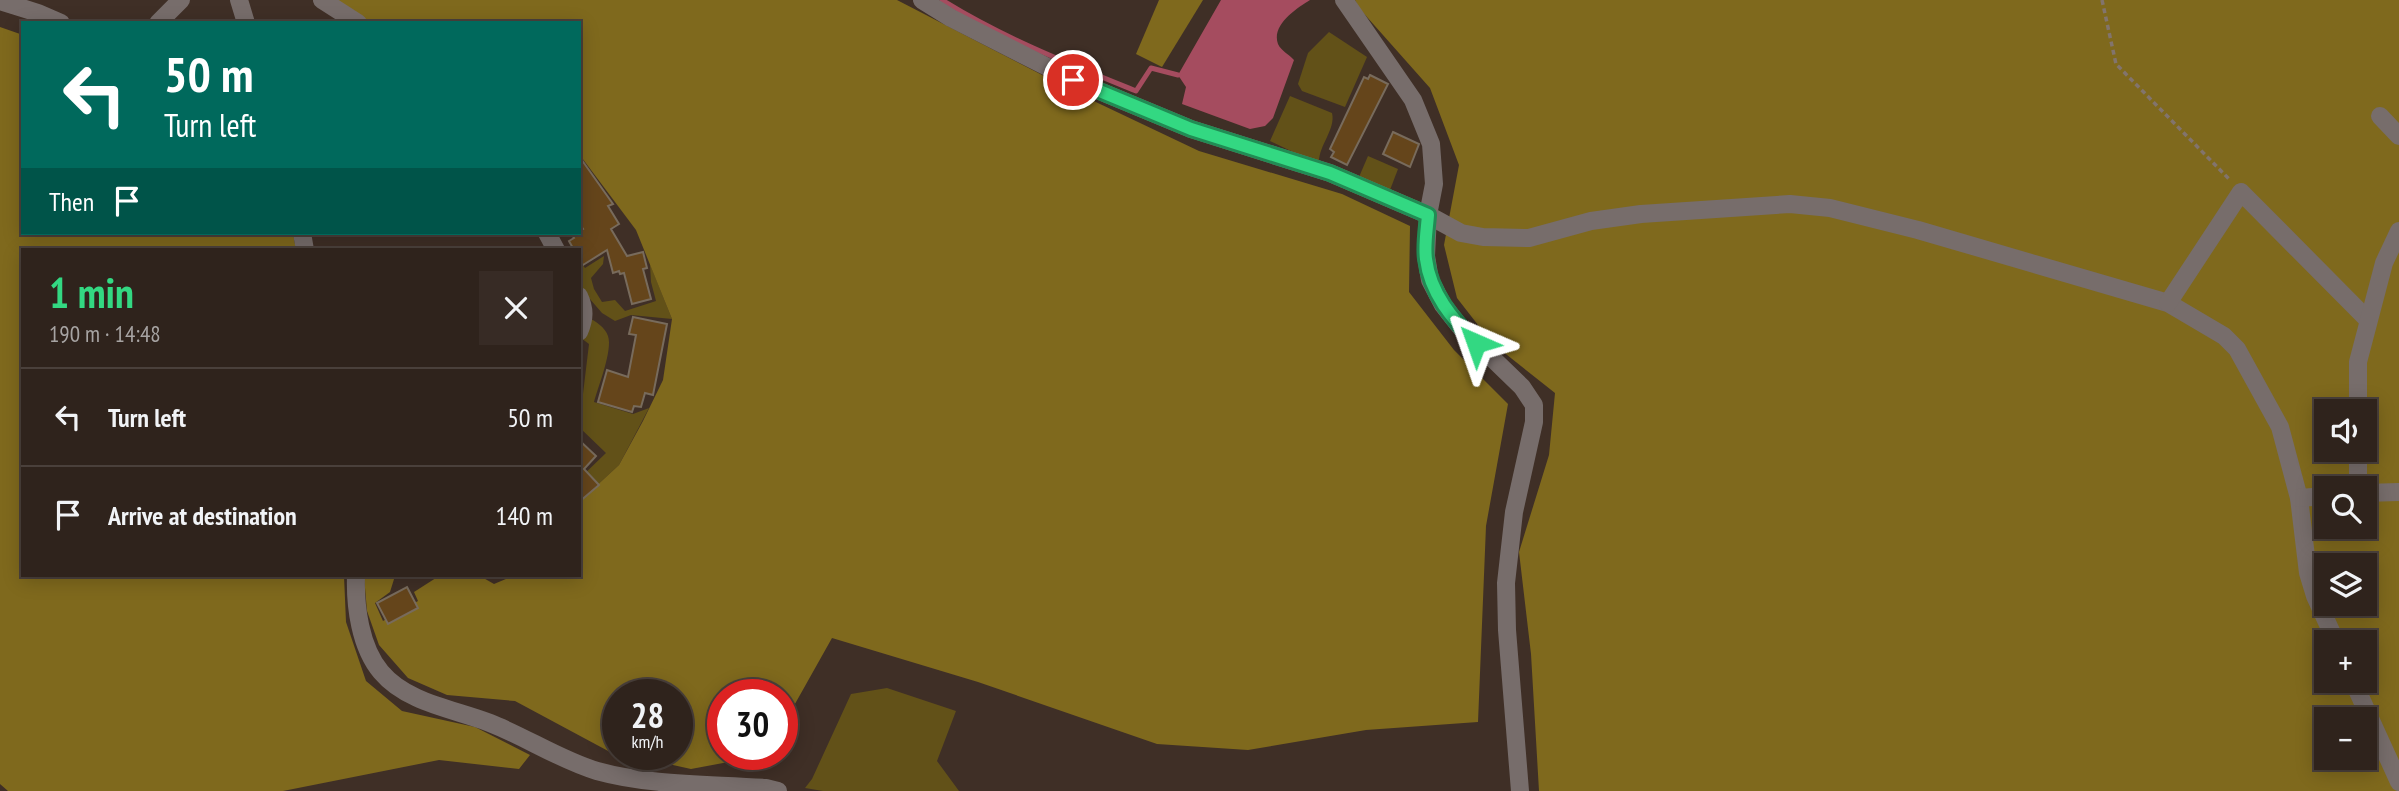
<!DOCTYPE html>
<html lang="en">
<head>
<meta charset="utf-8">
<style>
	body { margin:0; font-family:"PT Sans Narrow",sans-serif; background:#372b25; color:#f1f3f6; height:100vh; display:flex; flex-direction:column; font-size:26px; white-space:nowrap }
	* { box-sizing:border-box; margin:0 }
	p { font-size:23px; color:#a7a4a3 }
	.icon { flex:none; width:38px; height:38px; fill:none; stroke:currentColor; stroke-width:2; stroke-linecap:round; stroke-linejoin:round }
	.map { position:relative; flex:1; overflow:hidden }
	.panel { position:absolute; left:21px; top:248px; width:560px; height:329px; display:flex; flex-direction:column; background:#2f231c; border-radius:0px; box-shadow:0 4px 18px #0003,0 0 0 2px #4a403b }
	.panel>* { flex:none }
	.top-card { position:absolute; left:21px; top:21px; width:560px; height:214px; border-radius:0px; box-shadow:0 4px 18px #0003,0 0 0 2px #4a403b; background:#00695c; color:#fff; overflow:hidden }
	.buttons { position:absolute; left:2314px; top:399px; display:grid; gap:14px }
	.buttons a { display:grid; place-items:center; width:63px; height:63px; border-radius:0px; background:#2f231c; box-shadow:0 4px 18px #0003,0 0 0 2px #4a403b; font-size:35px }
	.speed { position:absolute; left:602px; top:679px; display:flex; gap:14px; font-size:35px; font-weight:700; text-align:center }
	.speed>* { display:grid; place-content:center; width:91px; height:91px; border-radius:50%; background:#2f231c; box-shadow:0 4px 18px #0003,0 0 0 2px #4a403b; line-height:1 }
	.speed small { font-size:18px; font-weight:400 }
	.speed .limit { border:10px solid #d22; background:#fff; color:#111 }
	.pin { position:absolute; display:grid; place-items:center; width:60px; height:60px; color:#fff; margin:-30px; border:4px solid #fff; border-radius:50%; box-shadow:0 2px 7px #0007 }
	.me { position:absolute; width:77px; margin:-38px; rotate:317deg; stroke-linejoin:round; filter:drop-shadow(0 0 5px #0008) }
	.turn { display:flex; align-items:center; gap:24px; height:147px; padding:0 28px; font-size:32px }
	.turn .icon { width:91px; height:91px; stroke-width:2.5 }
	.turn b { display:block; font-size:49px; line-height:60px }
	.then { display:flex; align-items:center; height:66px; padding:0 28px; background:#0003; gap:14px; font-size:26px }
	.round { display:grid; place-items:center; flex:none; width:74px; height:74px; border-radius:0px; background:#372b25 }
	.headline { display:flex; align-items:center; justify-content:space-between; height:119px; padding:0 28px }
	h1 { font-size:42px; font-weight:700; line-height:52px; color:#33d882 }
	ul { padding:0; list-style:none }
	li { display:flex; align-items:center; gap:21px; height:98px; padding:0 28px; border-top:2px solid #4a403b }
	li div { flex:1 }
	li b { display:block; font-size:26px }
	li em { font-style:normal }
	.map>svg:first-child { display:block }
	.green { fill:#625118 }
	.forest { fill:#7f691d; fill-rule:evenodd }
	.water { fill:#a54c5f }
	.lines { fill:none; stroke-linecap:round; stroke-linejoin:round }
	.stream { stroke:#a54c5f; stroke-width:5 }
	.building { fill:#65451b; stroke:#786b5c; stroke-width:2 }
	.path { stroke:#82746c; stroke-width:3.5; stroke-dasharray:5 3.5; stroke-linecap:butt }
	.minor { stroke:#776d6b; stroke-width:18 }
	.route-casing { stroke:#218c54; stroke-width:18 }
	.route { stroke:#33d882; stroke-width:12 }
</style>
</head>
<body>
<div class="map">
<svg width="2399" height="791" viewBox="0 0 2399 791">
	<rect width="100%" height="100%" fill="#3f2f26"/>
	<g class="green">
		<polygon points="1329,32 1367,57 1345,107 1302,91 1298,84 1308,53"/>
		<path d="M1290,96l42,17c4,16 -13,32 -13,49l-3,1 -46,-22z"/>
		<polygon points="1368,156 1398,169 1390,190 1359,177"/>
		<polygon points="604,256 603,264 591,278 594,289 602,302 615,300 625,311 656,301 651,282 650,264 672,319 631,315 615,321 602,313 583,291 579,260 585,268"/>
		<path d="M588,317c8,5 17,10 20,19 5,14 -10,51 -14,66l39,12 16,-6 -30,57 -40,37v-23l27,-26 -27,-26 10,-83 -8,-6z"/>
		<polygon points="887,688 956,711 937,761 959,791 823,791 805,788 812,779 851,694"/>
	</g>
	<g class="forest">
		<polygon points="335,0 897,0 1079,94 1199,151 1342,194 1410,226 1409,292 1454,350 1508,404 1486,526 1478,722 1366,730 1248,750 1157,744 978,682 832,638 782,727 782,695 723,695 723,754 766,755 691,769 623,754 677,754 677,695 618,695 618,753 610,752 515,701 447,695 408,678 379,645 367,611 364,576 395,576 390,592 375,603 383,621 418,601 414,592 439,576 480,576 494,584 513,576 579,576 579,502 619,465 643,421 663,380 672,319 636,230 579,154 579,23 368,23 355,11"/>
		<polygon points="1159,0 1203,0 1162,67 1136,54"/>
		<path d="M1355,0h1044v791h-860l-8,-137 -12,-102 30,-97 6,-62 -63,-50 -35,-45 -13,-53 15,-80 -29,-77 -71,-80zM2326,411h38v39h-38zM2326,488h38v39h-38zM2326,565h38v39h-38zM2326,642h38v39h-38zM2326,719h38v39h-38z"/>
		<polygon points="0,27 23,35 23,233 293,233 296,250 23,250 23,576 344,576 346,622 366,681 402,711 475,727 530,755 519,769 439,760 283,791 8,791 0,784"/>
	</g>
	<path class="water" d="M1221,0h89c-13,8 -39,25 -32,44 3,7 11,10 16,16l-21,58 -8,8 -15,3 -68,-25 4,-17 -8,-12z"/>
	<g class="lines">
		<path class="stream" d="M942,0c61,38 127,64 194,91l15,-23 27,7"/>
	</g>
	<g class="building">
		<polygon points="1370,75 1388,84 1347,165 1331,157 1334,152 1330,149 1364,77 1368,79"/>
		<polygon points="1393,132 1419,144 1410,167 1383,154"/>
		<polygon points="579,156 613,204 608,206 619,224 611,229 627,256 643,252 647,268 643,269 651,299 632,304 624,273 620,274 619,271 613,273 607,250 583,265 579,259 579,250 574,250 569,241 574,238 572,235 583,229 579,223"/>
		<polygon points="633,317 667,324 653,395 645,393 641,407 634,406 632,412 598,402 607,370 628,377 636,335 629,334"/>
		<polygon points="579,440 596,456 584,469 599,485 579,502"/>
		<polygon points="407,587 418,608 388,624 377,603"/>
	</g>
	<g class="lines">
		<polyline class="path" points="2102,0 2116,64 2230,180"/>
		<g class="minor">
			<polyline points="239,0 246,23"/>
			<polyline points="322,0 358,23"/>
			<polyline points="922,0 951,18 1073,80 1191,129 1330,173 1428,215 1461,233 1483,237 1529,238 1591,221 1641,214 1790,204 1830,208 1918,230 2168,303 2224,336 2237,349 2280,427 2299,498 2308,573 2315,596 2336,642"/>
			<polyline points="1344,0 1413,100 1431,144 1434,184 1428,215 1426,256 1430,280 1443,305 1461,328 1522,387 1534,405 1534,422 1514,512 1506,583 1507,630 1520,791"/>
			<polyline points="0,1 38,13 61,23"/>
			<polyline points="158,23 181,0"/>
			<polyline points="2380,116 2399,136"/>
			<polyline points="302,233 305,250"/>
			<polyline points="547,233 556,250"/>
			<path d="M579,296c6,13 6,22 0,36"/>
			<polyline points="2168,303 2241,192 2368,320"/>
			<polyline points="2358,411 2358,362 2384,263 2399,231"/>
			<polyline points="2358,450 2358,488"/>
			<polyline points="2364,493 2399,492"/>
			<polyline points="2299,498 2326,496"/>
			<path d="M356,576c-1,30 4,71 25,96 26,31 73,37 109,51 36,14 70,37 107,48 54,15 114,13 169,17l12,3"/>
			<polyline points="2353,681 2399,782"/>
		</g>
	</g>
	<g class="lines">
		<g class="route-casing">
			<path id="route" d="M1073,80l118,49 139,44 98,42c-1,14 -4,30 -2,44 4,34 27,61 50,84"/>
		</g>
		<use href="#route" class="route"/>
	</g>
</svg>
<div class="buttons">
<a><svg class="icon" aria-label="sound" viewBox="0 0 24 24"><path d="M4 9h4l5-4v14l-5-4H4zM17 9q2 3 0 6"/></svg></a>
<a><svg class="icon" aria-label="search" viewBox="0 0 24 24"><circle cx="10" cy="10" r="6"/><path d="M15 15l6 6"/></svg></a>
<a><svg class="icon" aria-label="layers" viewBox="0 0 24 24"><path d="M12 4l9 5-9 5-9-5zM3 14l9 5 9-5"/></svg></a>
<a>+</a>
<a>−</a>
</div>
<div class="speed"><div>28<small>km/h</small></div><div class="limit">30</div></div>
<div class="pin" style="left:1073px;top:80px;background:#d93025"><svg class="icon" aria-label="arrive" viewBox="0 0 24 24"><path d="M6 21V4h12l-3 4 3 4H6"/></svg></div>
<svg class="me" style="left:1476px;top:343px" viewBox="-20 -20 40 40"><path d="M0-17L14 15 0 8-14 15z" fill="#33d882" stroke="#fff" stroke-width="4"/></svg>
<div class="top-card">
<div class="turn"><svg class="icon" aria-label="left" viewBox="0 0 24 24"><path d="M17 20v-9H6M10 6l-5 5 5 5"/></svg><div><b>50 m</b>Turn left</div></div>
<div class="then">Then<svg class="icon" aria-label="arrive" viewBox="0 0 24 24"><path d="M6 21V4h12l-3 4 3 4H6"/></svg></div>
</div>
<section class="panel">
<div class="headline"><div><h1>1 min</h1><p>190 m · 14:48</p></div><a class="round"><svg class="icon" aria-label="close" viewBox="0 0 24 24"><path d="M6 6l12 12M18 6L6 18"/></svg></a></div>
<ul>
<li><svg class="icon" aria-label="left" viewBox="0 0 24 24"><path d="M17 20v-9H6M10 6l-5 5 5 5"/></svg><div><b>Turn left</b></div><em>50 m</em></li>
<li><svg class="icon" aria-label="arrive" viewBox="0 0 24 24"><path d="M6 21V4h12l-3 4 3 4H6"/></svg><div><b>Arrive at destination</b></div><em>140 m</em></li>
</ul>
</section>
</div>
</body>
</html>
